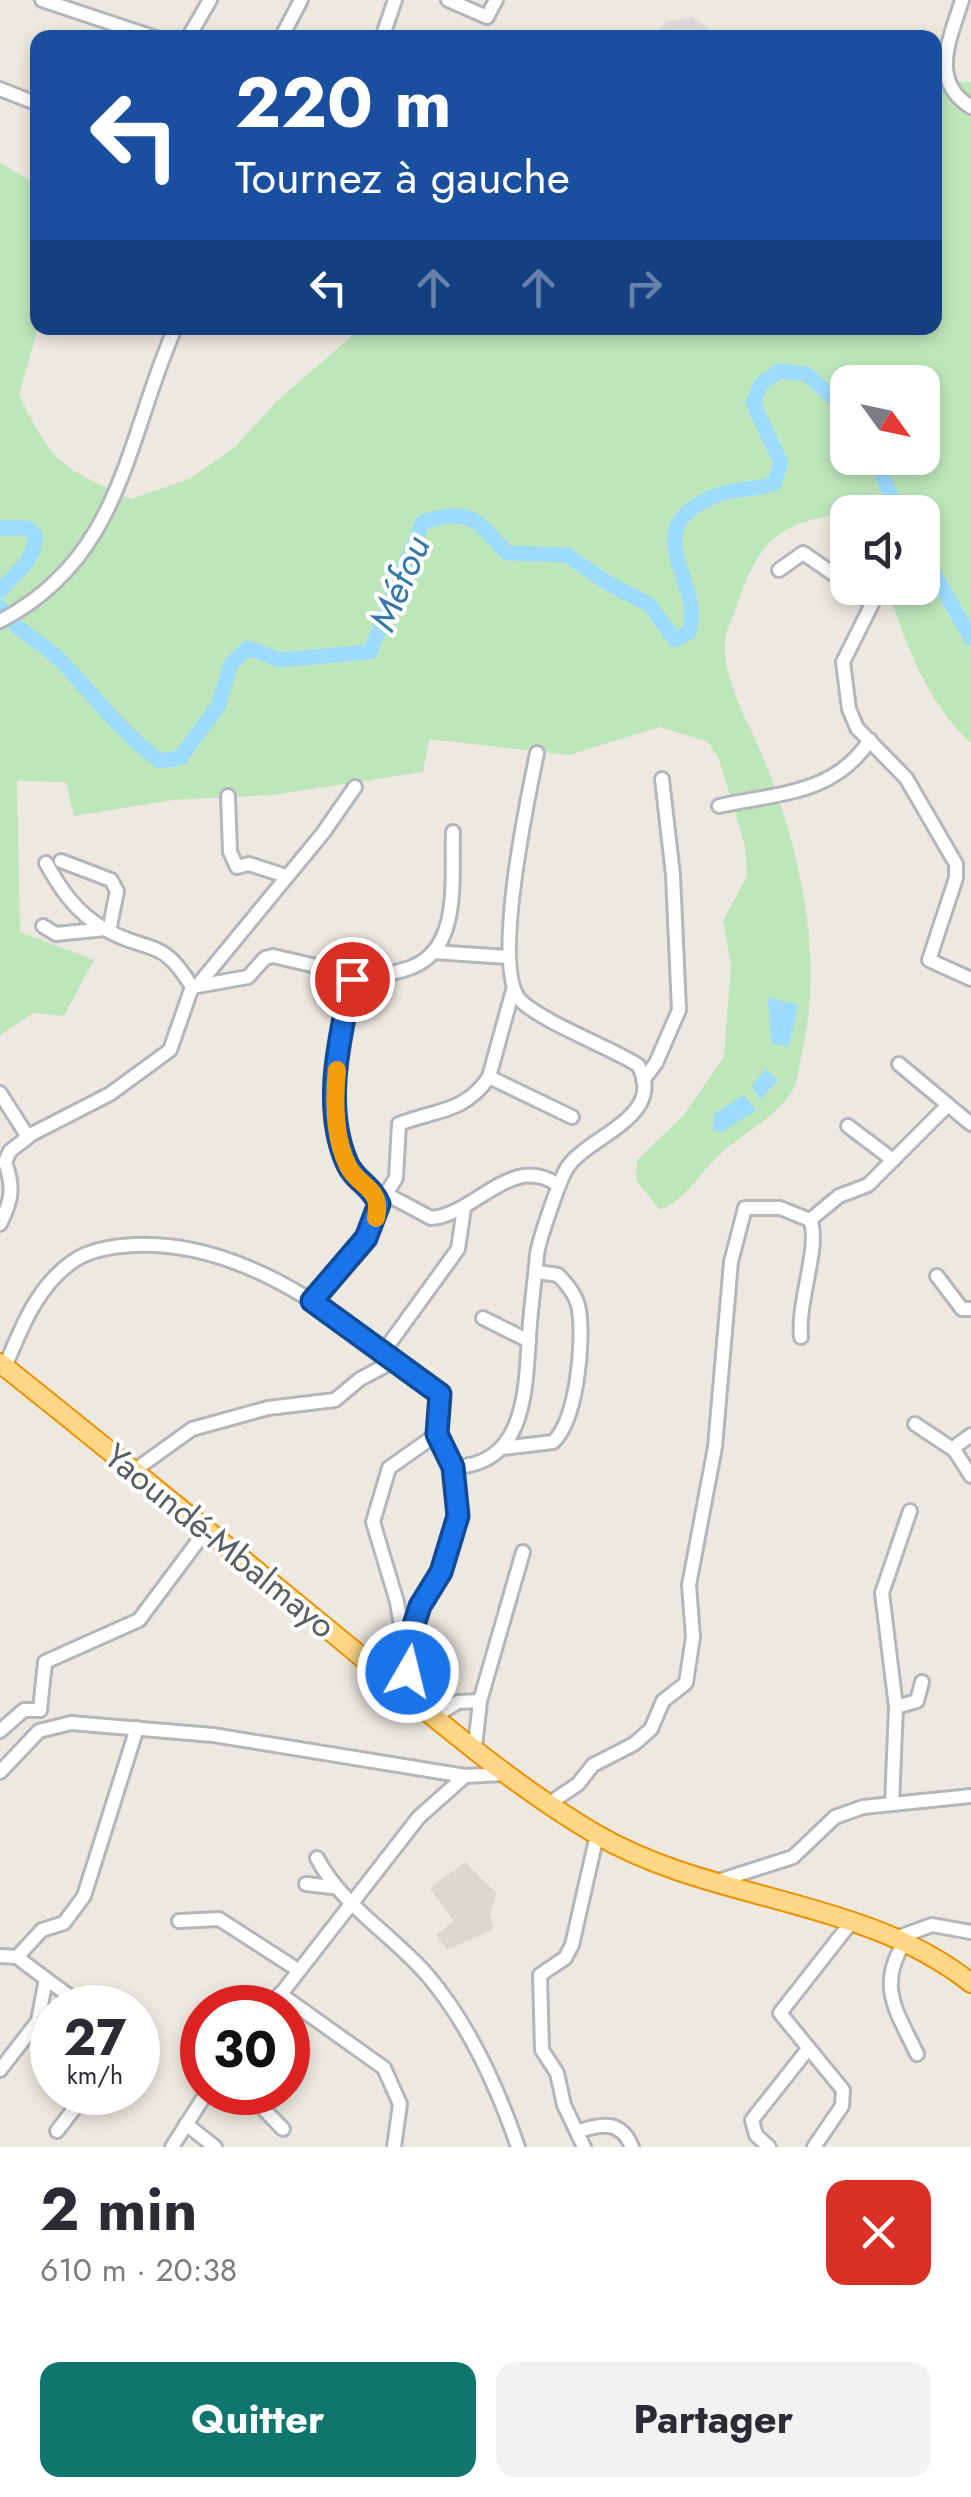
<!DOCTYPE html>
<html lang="fr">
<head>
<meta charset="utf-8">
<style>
	body { margin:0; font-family:Jost,sans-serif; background:#f2f2f3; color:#2b2b33; height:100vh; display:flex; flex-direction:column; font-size:38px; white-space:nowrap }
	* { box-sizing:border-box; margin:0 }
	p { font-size:32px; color:#7c7c81 }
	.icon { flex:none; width:55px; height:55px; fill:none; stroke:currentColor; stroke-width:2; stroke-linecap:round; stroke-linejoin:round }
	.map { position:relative; height:2147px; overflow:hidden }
	.drawer { display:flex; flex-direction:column; background:#fff; flex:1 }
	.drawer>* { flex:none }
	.guide { position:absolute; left:30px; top:30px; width:912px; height:305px; border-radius:20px; box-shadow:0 5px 15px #0003; background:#1a4fa0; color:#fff; overflow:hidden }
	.needle { width:65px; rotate:123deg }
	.buttons { position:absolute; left:830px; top:365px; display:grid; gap:20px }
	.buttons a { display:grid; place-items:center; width:110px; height:110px; border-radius:20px; background:#fff; box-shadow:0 5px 15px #0003; font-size:50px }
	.speed { position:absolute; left:30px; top:1985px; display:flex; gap:20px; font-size:50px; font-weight:700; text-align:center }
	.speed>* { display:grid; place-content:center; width:130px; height:130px; border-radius:50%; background:#fff; box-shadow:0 5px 15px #0003; line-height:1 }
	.speed small { font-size:25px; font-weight:400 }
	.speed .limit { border:15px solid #d22; background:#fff; color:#111 }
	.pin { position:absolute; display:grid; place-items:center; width:85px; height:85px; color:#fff; margin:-42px; border:5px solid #fff; border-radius:50%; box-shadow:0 2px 10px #0007 }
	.me { position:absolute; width:110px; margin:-55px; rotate:8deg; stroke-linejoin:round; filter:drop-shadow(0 0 8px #0008) }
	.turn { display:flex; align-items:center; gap:35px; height:210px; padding:0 40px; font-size:45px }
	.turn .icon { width:130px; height:130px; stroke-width:2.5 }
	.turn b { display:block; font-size:70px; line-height:85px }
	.lanes { display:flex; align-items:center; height:95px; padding:0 40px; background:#0003; justify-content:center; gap:50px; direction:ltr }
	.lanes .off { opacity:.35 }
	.round { display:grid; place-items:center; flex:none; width:105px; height:105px; border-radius:20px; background:#f2f2f3 }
	.head { display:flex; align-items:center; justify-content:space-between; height:170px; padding:0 40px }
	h1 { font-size:60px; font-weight:700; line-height:75px }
	.primary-button { display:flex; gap:20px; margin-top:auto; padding:20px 40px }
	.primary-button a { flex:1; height:115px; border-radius:20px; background:#0f766e; color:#fff; font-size:40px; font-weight:700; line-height:115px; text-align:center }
	.primary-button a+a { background:#f2f2f3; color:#2b2b33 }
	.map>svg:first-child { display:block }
	.industrial { fill:#dddbd5 }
	.education { fill:#ddd8cf }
	.green { fill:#bee6bb; fill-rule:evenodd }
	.water { fill:#9edcff }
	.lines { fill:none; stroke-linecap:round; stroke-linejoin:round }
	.river { stroke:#9edcff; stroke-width:15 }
	.minor-casing { stroke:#b3b7bc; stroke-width:18 }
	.highway-casing { stroke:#ed9100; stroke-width:22 }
	.minor { stroke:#fff; stroke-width:12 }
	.highway { stroke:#ffd785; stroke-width:18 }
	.route-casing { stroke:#114b97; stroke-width:25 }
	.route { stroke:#1a73e8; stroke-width:18 }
	.slow { stroke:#f59e0b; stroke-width:18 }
	.labels { text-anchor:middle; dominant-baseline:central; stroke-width:8; stroke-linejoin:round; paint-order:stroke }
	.street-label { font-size:35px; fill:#595e62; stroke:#fff }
	.water-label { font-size:38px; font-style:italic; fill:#3678ab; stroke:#fff }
</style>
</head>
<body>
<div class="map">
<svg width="971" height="2147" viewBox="0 0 971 2147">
	<rect width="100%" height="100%" fill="#ede9e0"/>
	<polygon class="industrial" points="692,17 721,37 650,37 668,21"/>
	<polygon class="education" points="465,1862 497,1893 490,1913 494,1929 447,1950 436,1935 454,1921 430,1888"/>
	<path class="green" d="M935,80l36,2v661c-45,-41 -65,-99 -84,-155h35v-76h-74l-1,6 -5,-4c-60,8 -82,25 -102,83 -4,14 -13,30 -15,43 -4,38 27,88 40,122 36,91 59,194 37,290 -3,11 -3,27 -9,37 -13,25 -46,42 -67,60 -23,19 -39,50 -66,61l-24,-30 1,-20 46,-44 41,-59 7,-92 -8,-44 24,-45 -2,-30 -26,-87 -11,-17 -48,-15 -91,28 -140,-16 -6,33 -151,23 -99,5 -99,16 -8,-34 -49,-1 3,151 74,28 -30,56 -31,-3 -33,22v-872l37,21 1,144 -19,67c36,72 40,70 112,104l60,-21 45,-32 41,-45 84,-73h574zM848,382h74v76h-74z"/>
	<g class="water">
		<polygon points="768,997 798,1005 789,1047 771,1043"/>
		<polygon points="765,1069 778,1080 760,1100 752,1087"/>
		<polygon points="744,1095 756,1110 721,1133 713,1130 714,1114"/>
	</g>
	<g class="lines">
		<g class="river">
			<polyline points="875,458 898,512"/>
			<path d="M0,528h28l7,7c1,25 -20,39 -35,56"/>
			<polyline points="922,553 971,638"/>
			<path d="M0,607c17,26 43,34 64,57 35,37 53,64 95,97l21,-3 38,-52 13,-42 17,-16 32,12 90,-8 53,-130c48,-15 53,-2 84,31l60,2 39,27 44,23 25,35 14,-8c17,-50 -60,-105 31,-138 15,-6 36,-4 54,-10l7,-21 -28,-60 8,-19 18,-13 28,3 41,38"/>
		</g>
		<g class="minor-casing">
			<g id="minor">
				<polyline points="42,0 156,38"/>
				<polyline points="448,0 487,17 496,0"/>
				<path d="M962,0c-11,37 -34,81 9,107"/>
				<polyline points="188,38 210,0"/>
				<polyline points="281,38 301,0"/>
				<polyline points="382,38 395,0"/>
				<polyline points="0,89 38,104"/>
				<polyline points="779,570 803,553 848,584"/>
				<polyline points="851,588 872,604 843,662 849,709 857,728 906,778 956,864 956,878 929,960 971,979"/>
				<path d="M0,621c122,-63 126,-181 175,-293"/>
				<polyline points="228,796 230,852 237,867 249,864 286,876"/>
				<path d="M719,806c58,-13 115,-11 151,-66"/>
				<polyline points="61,861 111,880 117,891 109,931"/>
				<path d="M46,863c15,27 30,49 57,65 45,27 57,6 89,59"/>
				<polyline points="43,926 56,934 105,929"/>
				<polyline points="433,952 508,957"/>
				<polyline points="198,985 323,833 355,787"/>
				<path d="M349,997c18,-21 38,-21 63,-30 50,-19 39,-92 41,-135"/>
				<polyline points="899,1064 971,1124"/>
				<polyline points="489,1077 572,1117"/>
				<polyline points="643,1080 656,1063 679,1010 673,875 662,779"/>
				<polyline points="0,1093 28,1137"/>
				<polyline points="848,1126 893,1160"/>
				<path d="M388,1195l43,23c44,-3 81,-66 127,-33"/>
				<path d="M379,1205l17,-27 3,-54c35,-14 66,-11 90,-47l24,-87"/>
				<path d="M0,1224c12,-24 14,-37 5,-62l5,-11 22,-17 78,-40 60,-44 22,-63 56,-10 17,-19 8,-2 73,17 5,6c-11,58 -29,127 -4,184 7,17 26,23 32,42l-13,33 -54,63"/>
				<polyline points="937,1276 962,1309 971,1309"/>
				<polyline points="483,1318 529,1341"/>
				<path d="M801,1337c-4,-35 20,-93 9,-117"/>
				<polyline points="384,1351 458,1249 464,1208"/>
				<path d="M5,1367c16,-39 33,-83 70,-107 17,-11 40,-14 59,-15 116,-5 212,79 300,142l6,7 -3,40 16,33 5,49 -17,56 -21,34 -15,47 10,47"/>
				<polyline points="915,1424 954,1450"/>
				<polyline points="971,1435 953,1448 971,1476"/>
				<path d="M503,1448l50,-6c24,-22 31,-100 26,-132 -2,-14 -11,-25 -21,-35l-20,-3"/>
				<path d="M453,1467c78,-2 72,-87 77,-144 2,-23 5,-46 7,-68 1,-13 23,-76 30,-87 20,-32 101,-51 71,-103 -31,-19 -91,-41 -116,-63 -32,-29 6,-205 15,-249"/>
				<polyline points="135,1470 192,1429 268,1408 335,1400 360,1379 396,1360"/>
				<polyline points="405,1650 397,1602 373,1522 389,1468 437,1434"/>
				<polyline points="896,1707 882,1593 910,1511"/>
				<polyline points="40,1710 45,1662 139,1620 207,1529"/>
				<polyline points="435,1716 458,1702 480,1701"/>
				<polyline points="0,1731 24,1710 40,1710"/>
				<polyline points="475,1747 480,1701 523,1552"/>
				<polyline points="0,1772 39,1731 71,1723 213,1735 465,1776 504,1774"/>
				<polyline points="550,1803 578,1784 593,1765 634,1744 651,1729 663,1701 686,1683 693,1637 689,1585 715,1447 731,1262 745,1208 780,1208 810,1220 839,1196 868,1185 948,1105"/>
				<polyline points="892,1803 896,1707 917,1701 922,1682"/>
				<path d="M317,1858c25,48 76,77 111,118 40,47 70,113 90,171"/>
				<polyline points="718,1881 793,1857 835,1817 863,1807 971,1796"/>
				<polyline points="306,1884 332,1887"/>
				<polyline points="179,1921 219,1919 298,1970"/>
				<polyline points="899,1937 932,1925 971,1932"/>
				<path d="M906,1940c-30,45 -10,70 11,114"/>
				<polyline points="0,1956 17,1957 46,1979 38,2021 0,2070"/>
				<polyline points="17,1957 42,1930 64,1923 84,1896 137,1728"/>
				<polyline points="46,1979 86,2008"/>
				<polyline points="280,1994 384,2068 400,2104 394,2147"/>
				<polyline points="270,2008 419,1817 465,1776"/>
				<polyline points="247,2092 283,2129"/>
				<polyline points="186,2124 215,2147"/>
				<polyline points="57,2131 87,2092"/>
				<path d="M577,2132c24,-9 44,-12 55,15"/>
				<polyline points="172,2147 207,2092"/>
				<polyline points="584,2147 564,2105 557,2073 542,2050 540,1975 565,1958 572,1945 597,1835"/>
				<polyline points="769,2147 756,2135 752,2120 808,2049"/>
				<polyline points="814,2147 842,2106 843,2090 780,2013 853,1920"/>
			</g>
		</g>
		<g class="highway-casing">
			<path id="highway" d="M0,1363c113,90 224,181 335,272 83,68 166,143 259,198 118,70 267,63 377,150"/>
		</g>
		<use href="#minor" class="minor"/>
		<use href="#highway" class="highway"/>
	</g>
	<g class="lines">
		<g class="route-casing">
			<path id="route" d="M352,979c-12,58 -30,127 -5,184 7,17 25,23 32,41l-13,34 -54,63 128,93 -3,40 16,33 5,49 -17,56 -21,34 -15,47 3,19"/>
		</g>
		<use href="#route" class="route"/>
		<path class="slow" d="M337,1070c-3,30 -3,68 11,96 11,22 35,21 28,52"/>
	</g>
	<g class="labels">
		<g class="street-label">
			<text transform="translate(220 1541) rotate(39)">Yaoundé-Mbalmayo</text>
		</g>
		<g class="water-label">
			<text transform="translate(399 583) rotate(-67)">Méfou</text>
		</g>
	</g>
</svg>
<div class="buttons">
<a><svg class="needle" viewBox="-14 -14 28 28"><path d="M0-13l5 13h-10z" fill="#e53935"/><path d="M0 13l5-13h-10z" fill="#7c7c81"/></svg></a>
<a><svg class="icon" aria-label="sound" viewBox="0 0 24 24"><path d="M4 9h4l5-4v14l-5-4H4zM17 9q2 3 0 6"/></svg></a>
</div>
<div class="speed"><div>27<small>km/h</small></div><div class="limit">30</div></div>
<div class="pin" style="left:352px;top:979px;background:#d93025"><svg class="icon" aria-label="arrive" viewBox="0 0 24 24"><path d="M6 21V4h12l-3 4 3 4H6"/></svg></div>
<svg class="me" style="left:408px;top:1672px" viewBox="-20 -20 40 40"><circle r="17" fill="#1a73e8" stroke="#fff" stroke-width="3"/><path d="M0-11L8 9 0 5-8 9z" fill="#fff"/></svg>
<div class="guide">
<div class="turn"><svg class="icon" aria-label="left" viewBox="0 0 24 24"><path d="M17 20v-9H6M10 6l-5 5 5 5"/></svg><div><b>220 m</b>Tournez à gauche</div></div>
<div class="lanes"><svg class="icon" aria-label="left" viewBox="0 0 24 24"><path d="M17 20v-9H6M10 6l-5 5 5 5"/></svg><svg class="icon off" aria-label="ahead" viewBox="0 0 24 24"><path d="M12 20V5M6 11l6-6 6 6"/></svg><svg class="icon off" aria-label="ahead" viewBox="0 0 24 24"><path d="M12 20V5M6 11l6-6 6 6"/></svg><svg class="icon off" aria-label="right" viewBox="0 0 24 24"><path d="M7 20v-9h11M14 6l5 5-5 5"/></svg></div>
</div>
</div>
<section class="drawer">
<div class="head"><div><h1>2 min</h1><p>610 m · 20:38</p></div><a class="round" style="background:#d93025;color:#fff"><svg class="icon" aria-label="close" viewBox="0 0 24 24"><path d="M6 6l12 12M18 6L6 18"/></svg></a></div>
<div class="primary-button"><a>Quitter</a><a>Partager</a></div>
</section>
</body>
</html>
